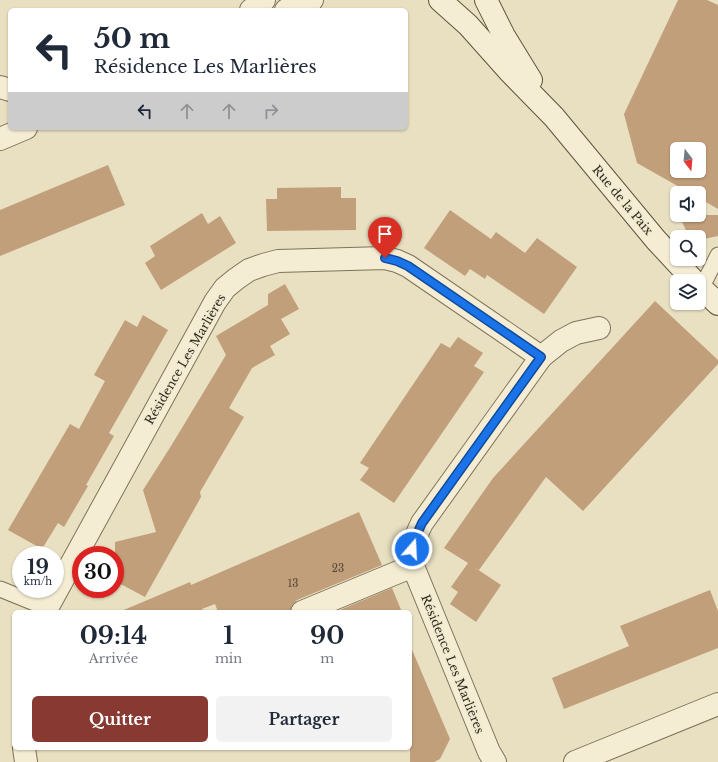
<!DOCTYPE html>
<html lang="fr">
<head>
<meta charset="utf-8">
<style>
	body { margin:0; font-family:"Libre Baskerville",serif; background:#f2f2f3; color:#1f2937; height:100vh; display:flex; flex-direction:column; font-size:15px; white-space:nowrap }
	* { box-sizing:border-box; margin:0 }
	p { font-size:13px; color:#747a83 }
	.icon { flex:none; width:22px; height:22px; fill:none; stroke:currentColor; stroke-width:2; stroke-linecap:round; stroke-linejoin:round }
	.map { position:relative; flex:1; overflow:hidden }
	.side { position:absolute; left:12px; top:610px; width:400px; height:140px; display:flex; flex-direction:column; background:#fff; border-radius:6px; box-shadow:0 1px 3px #0004 }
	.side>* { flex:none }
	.top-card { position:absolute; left:8px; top:8px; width:400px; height:122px; border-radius:6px; box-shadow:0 1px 3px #0004; background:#fff; color:#1f2937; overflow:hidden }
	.needle { width:26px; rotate:164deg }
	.tools { position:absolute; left:670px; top:142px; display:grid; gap:8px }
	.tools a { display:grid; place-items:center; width:36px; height:36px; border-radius:6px; background:#fff; box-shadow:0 1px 3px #0004; font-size:20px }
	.speed { position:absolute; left:12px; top:546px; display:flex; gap:8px; font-size:20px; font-weight:700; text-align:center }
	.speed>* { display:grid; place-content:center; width:52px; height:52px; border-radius:50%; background:#fff; box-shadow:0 1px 3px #0004; line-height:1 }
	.speed small { font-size:10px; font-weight:400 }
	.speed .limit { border:6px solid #d22; background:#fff; color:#111 }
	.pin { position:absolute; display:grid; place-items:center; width:34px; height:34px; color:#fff; margin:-41px -17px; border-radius:50% 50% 50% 0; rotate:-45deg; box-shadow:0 0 4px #0007 }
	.pin .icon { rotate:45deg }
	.me { position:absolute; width:44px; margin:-22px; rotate:19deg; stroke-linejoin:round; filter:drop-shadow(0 0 3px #0008) }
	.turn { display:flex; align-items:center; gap:14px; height:84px; padding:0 20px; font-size:18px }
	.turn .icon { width:52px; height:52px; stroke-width:2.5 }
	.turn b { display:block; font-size:28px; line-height:34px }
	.lanes { display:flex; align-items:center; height:38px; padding:0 20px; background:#0003; justify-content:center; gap:20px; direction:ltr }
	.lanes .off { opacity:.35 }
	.eta { display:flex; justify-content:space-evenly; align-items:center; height:68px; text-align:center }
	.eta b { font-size:24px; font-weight:700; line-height:28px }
	.button { display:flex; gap:8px; margin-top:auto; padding:8px 20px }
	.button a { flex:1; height:46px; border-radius:6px; background:#883932; color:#fff; font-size:16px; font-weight:700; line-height:46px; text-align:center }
	.button a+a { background:#f2f2f3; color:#1f2937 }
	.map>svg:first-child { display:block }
	.building { fill:#c29f7b; fill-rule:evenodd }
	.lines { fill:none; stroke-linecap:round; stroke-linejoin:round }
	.service-casing { stroke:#7f725b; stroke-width:17 }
	.minor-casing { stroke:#7f725b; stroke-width:24 }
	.secondary-casing { stroke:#61533e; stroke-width:24 }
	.service { stroke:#f4edd3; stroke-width:15 }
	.minor { stroke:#f4edd3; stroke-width:22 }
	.secondary { stroke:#f4edd3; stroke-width:22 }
	.route-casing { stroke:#114b97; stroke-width:10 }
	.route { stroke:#1a73e8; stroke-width:7 }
	.labels { text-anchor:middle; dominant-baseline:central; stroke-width:3; stroke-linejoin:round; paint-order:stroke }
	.number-label { font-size:10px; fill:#554634 }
	.street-label { font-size:12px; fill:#31291d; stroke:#f0ead0 }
</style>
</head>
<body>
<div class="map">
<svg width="718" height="762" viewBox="0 0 718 762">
	<rect width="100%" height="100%" fill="#e8e0c1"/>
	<g class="building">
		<path d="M678,0h29l11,5v204l-19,-11v-5h-9l-53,-30 -13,-49zM677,149h22v22h-22z"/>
		<polygon points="108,165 125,205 0,256 0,210"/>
		<polygon points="341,187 341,198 356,198 356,230 267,231 266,199 277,199 277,188"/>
		<polygon points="450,210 491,239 496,232 525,253 537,238 577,267 544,314 487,275 485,279 470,269 465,276 424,248"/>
		<polygon points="202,213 208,224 220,216 236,243 161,290 145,263 155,256 150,246"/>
		<polygon points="679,215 718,215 718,236 699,240 699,237 689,237"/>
		<polygon points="285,284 299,309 281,319 290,334 270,346 275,355 252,368 229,408 244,417 200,492 201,497 145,597 115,581 115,542 156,532 143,490 171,446 226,355 216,336 268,305 268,294"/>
		<polygon points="655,301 718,360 718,364 583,511 546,477 479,570 474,567 501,585 476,622 450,604 458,592 451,587 468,563 444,548 493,478"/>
		<polygon points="143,315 168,330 109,433 114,436 86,485 88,486 64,527 58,523 42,549 8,530 70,424 79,429 105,381 94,375 125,320 137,327"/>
		<polygon points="458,337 483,353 474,366 484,372 394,503 360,480 369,468 360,463 441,343 450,348"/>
		<polygon points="359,512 382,565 297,600 292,605 290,612 218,612 215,604 202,609 203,612 119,612 190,582 191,585"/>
		<polygon points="392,588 402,612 335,612"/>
		<polygon points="710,590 718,611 718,648 564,709 552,678 629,646 620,626"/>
		<polygon points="410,645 450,739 440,759 434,762 410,762"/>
	</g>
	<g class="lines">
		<g class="service-casing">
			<g id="service">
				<polyline points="701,289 718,255"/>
				<polyline points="0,589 47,608"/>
			</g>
		</g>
		<g class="minor-casing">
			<g id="minor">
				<polyline points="251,10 264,0"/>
				<polyline points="286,10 312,0"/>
				<polyline points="0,87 10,90"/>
				<polyline points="0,139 26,128"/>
				<polyline points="45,612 215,302 225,288 236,279 249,270 263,265 278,261 385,258 397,261 408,266 541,357"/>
				<polyline points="302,612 413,566"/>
				<polyline points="24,748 26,762"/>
				<path d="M495,762l-6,-10 -76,-186c-1,-19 1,-27 9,-43l119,-166 20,-16 15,-8 23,-5"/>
				<polyline points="575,762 718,704"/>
			</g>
		</g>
		<g class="secondary-casing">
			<g id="secondary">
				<polyline points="440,0 468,25 509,71 554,117 656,240 694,281"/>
				<polyline points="486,0 504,36 531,80"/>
				<polyline points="699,286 718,304"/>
			</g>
		</g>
		<use href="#service" class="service"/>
		<use href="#minor" class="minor"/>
		<use href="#secondary" class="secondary"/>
	</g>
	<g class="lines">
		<g class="route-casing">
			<polyline id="route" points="385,258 397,261 408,266 541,357 422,523 417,534 412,549"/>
		</g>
		<use href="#route" class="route"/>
	</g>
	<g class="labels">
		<g class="number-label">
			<text x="338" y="568">23</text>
			<text x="293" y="583">13</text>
		</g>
		<g class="street-label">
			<text transform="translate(623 200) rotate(50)">Rue de la Paix</text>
			<text transform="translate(185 359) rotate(-60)">Résidence Les Marlières</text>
			<text transform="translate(453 664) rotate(68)">Résidence Les Marlières</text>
		</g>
	</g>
</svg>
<div class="tools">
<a><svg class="needle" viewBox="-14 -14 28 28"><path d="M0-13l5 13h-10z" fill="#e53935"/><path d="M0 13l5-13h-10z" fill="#747a83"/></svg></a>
<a><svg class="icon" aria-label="sound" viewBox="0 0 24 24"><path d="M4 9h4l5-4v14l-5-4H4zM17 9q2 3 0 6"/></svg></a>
<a><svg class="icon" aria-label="search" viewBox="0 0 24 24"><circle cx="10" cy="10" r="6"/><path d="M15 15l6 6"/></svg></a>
<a><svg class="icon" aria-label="layers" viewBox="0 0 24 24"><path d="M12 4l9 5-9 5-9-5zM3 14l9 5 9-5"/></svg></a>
</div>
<div class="speed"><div>19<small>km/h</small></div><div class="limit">30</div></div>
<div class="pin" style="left:385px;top:258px;background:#d93025"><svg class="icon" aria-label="arrive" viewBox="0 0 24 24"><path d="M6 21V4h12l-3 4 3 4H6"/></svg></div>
<svg class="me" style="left:412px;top:549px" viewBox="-20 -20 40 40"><circle r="17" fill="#1a73e8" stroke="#fff" stroke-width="3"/><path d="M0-11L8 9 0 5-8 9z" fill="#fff"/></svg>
<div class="top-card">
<div class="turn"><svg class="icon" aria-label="left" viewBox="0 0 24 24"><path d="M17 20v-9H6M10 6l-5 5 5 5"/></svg><div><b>50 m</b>Résidence Les Marlières</div></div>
<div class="lanes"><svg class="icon" aria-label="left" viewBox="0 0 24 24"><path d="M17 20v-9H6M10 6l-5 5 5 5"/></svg><svg class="icon off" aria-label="ahead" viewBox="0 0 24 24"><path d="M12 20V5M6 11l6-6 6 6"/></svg><svg class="icon off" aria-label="ahead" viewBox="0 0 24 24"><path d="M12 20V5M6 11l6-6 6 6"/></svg><svg class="icon off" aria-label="right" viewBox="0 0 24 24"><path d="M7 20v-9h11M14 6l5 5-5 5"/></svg></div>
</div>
<section class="side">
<div class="eta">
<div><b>09:14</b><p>Arrivée</p></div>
<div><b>1</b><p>min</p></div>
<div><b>90</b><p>m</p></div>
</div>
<div class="button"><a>Quitter</a><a>Partager</a></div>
</section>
</div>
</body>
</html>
